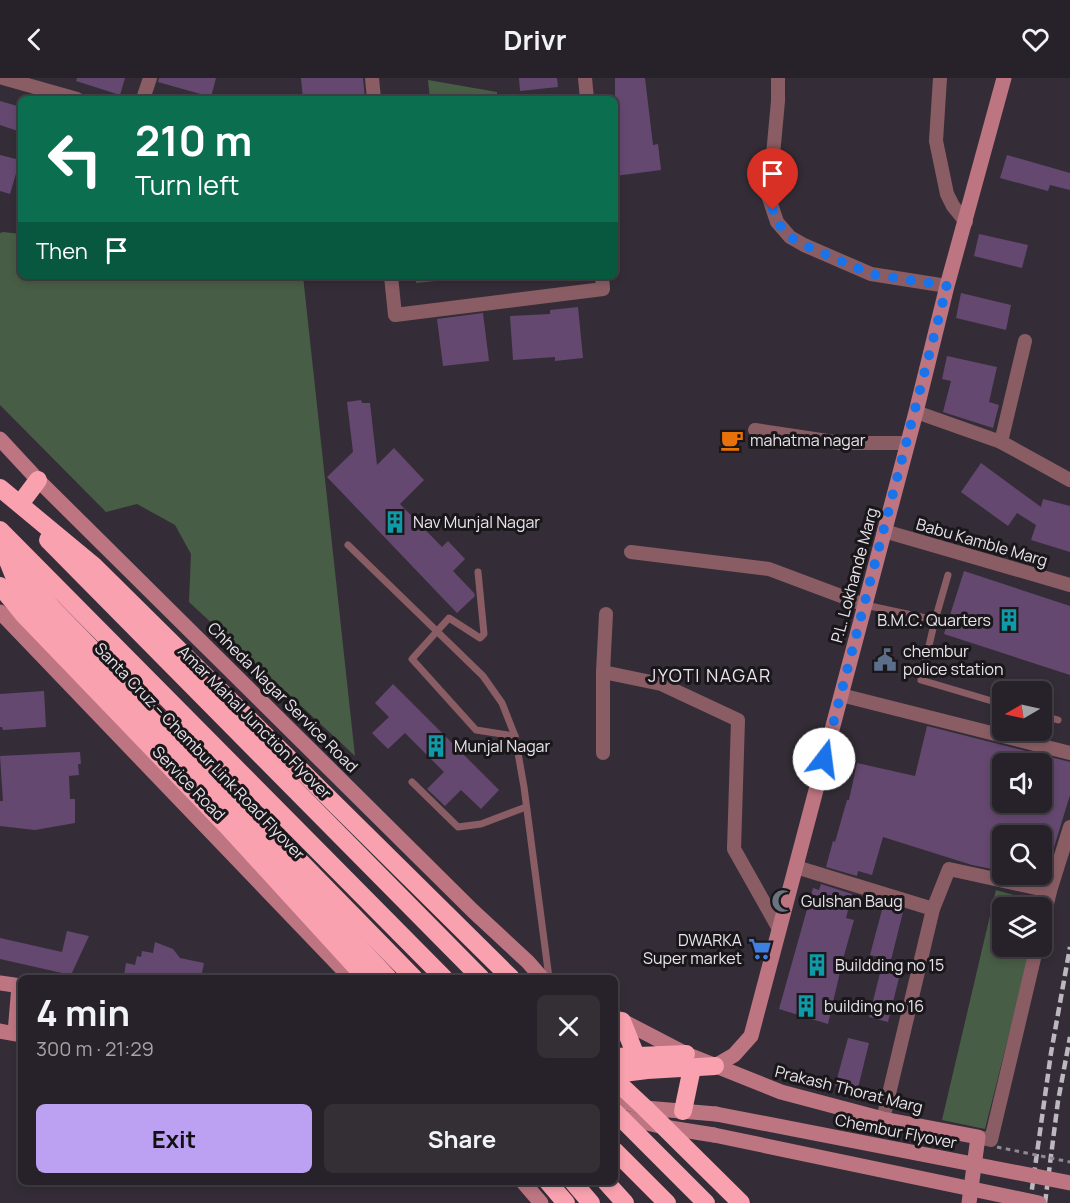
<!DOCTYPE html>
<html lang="en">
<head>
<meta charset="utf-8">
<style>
	body { margin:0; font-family:Manrope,sans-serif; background:#332f35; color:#f1f3f6; height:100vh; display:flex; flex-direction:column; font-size:22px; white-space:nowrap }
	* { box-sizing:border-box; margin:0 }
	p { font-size:20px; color:#a4a4a8 }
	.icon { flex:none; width:33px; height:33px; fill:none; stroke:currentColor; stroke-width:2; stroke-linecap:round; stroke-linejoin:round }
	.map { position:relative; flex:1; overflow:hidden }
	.sheet { position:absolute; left:18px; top:897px; width:600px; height:210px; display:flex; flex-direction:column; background:#272229; border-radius:9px; box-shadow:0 3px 9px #0003,0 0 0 2px #433f46 }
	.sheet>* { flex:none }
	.guide { position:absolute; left:18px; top:18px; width:600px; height:183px; border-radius:9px; box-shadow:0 3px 9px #0003,0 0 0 2px #433f46; background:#0b6e4f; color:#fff; overflow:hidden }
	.needle { width:39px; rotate:261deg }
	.buttons { position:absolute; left:992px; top:603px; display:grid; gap:12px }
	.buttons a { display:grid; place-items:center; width:60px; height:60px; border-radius:9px; background:#272229; box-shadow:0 3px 9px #0003,0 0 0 2px #433f46; font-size:30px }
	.pin { position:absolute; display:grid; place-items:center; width:51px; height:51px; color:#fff; margin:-62px -26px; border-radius:50% 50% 50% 0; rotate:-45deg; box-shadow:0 0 6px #0007 }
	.pin .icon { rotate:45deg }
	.me { position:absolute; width:66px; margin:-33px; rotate:15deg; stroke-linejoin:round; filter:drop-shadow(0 0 4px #0008) }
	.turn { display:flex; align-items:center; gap:21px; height:126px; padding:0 18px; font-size:27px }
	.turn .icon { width:78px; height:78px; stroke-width:2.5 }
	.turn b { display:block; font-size:42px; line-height:51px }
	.then { display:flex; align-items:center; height:57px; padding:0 18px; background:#0003; gap:12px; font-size:22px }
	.round { display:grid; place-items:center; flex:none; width:63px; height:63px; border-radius:9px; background:#332f35 }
	.headline { display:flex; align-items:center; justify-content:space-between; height:102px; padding:0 18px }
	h1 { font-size:36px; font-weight:700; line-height:45px }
	.primary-button { display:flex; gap:12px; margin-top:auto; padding:12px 18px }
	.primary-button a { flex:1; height:69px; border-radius:9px; background:#bca0f2; color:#111; font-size:24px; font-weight:700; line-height:69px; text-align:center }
	.primary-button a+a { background:#332f35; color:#f1f3f6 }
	header { display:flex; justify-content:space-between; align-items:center; height:78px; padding:0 18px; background:#272229; font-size:27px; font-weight:700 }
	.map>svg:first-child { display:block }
	.green { fill:#485d45 }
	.building { fill:#644870; fill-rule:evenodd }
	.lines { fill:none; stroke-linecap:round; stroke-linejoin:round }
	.lane { stroke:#8a5d64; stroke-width:7 }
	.street { stroke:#8a5d64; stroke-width:14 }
	.secondary { stroke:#bd7581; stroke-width:15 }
	.highway { stroke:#f9a1af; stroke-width:18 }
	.rail { stroke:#bdb7bf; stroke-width:4.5; stroke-dasharray:9 4.5; stroke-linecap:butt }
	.path-bridge { stroke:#8f8991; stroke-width:3; stroke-dasharray:4.5 4.5; stroke-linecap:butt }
	.secondary-bridge { stroke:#bd7581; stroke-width:15 }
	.highway-bridge { stroke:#f9a1af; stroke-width:18 }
	.route { stroke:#1a73e8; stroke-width:10; stroke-dasharray:0 18 }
	.labels { text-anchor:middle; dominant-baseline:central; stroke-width:6; stroke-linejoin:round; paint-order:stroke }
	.poi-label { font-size:16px; fill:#e9e4eb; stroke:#1a171b; text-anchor:start }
	.street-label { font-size:16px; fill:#e9e4eb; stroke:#1a171b }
	.neighbourhood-label { font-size:18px; letter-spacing:1.5px; fill:#e9e4eb; stroke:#1a171b }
</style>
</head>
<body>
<header><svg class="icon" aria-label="back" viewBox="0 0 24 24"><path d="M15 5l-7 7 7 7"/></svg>Drivr<svg class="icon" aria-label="heart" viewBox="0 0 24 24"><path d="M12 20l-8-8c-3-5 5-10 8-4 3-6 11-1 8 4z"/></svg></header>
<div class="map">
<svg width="1070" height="1125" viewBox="0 0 1070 1125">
	<rect width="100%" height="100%" fill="#342d37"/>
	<g class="green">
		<polygon points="428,2 497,14 497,21 430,21"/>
		<polygon points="3,154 21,156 21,198 303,198 355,678 189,524 191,476 175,447 137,426 106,434 0,327 0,155"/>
		<polygon points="416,198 485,198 416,205"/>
		<polygon points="996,812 1042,825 1041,829 1002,830 1002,868 1031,869 985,1051 942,1042"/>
	</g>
	<g class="building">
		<polygon points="77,0 125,0 120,17 76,3"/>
		<polygon points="159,0 216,0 211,19 158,4"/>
		<polygon points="301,0 363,0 365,21 303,21"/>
		<polygon points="519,0 557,0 558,9 520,13"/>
		<polygon points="615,0 645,0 653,67 658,66 661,92 615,98"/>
		<polygon points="0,23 21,29 21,54 0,47"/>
		<polygon points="0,77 20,82 10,116 0,113"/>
		<polygon points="1007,77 1070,95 1070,112 1050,107 1048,113 1000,100"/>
		<polygon points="979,156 1028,167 1022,190 974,178"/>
		<polygon points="961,215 1011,227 1006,252 956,240"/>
		<polygon points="578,229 583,280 555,283 555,279 513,282 510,238 550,236 550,232"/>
		<polygon points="483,235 489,283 443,288 437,241"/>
		<polygon points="947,278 997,289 989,324 999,327 993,350 943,334 951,303 942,301"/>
		<polygon points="361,322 362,325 370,325 377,387 394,370 424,402 400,426 442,469 448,463 465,481 453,493 474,515 475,518 457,535 327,399 353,374 347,324"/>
		<polygon points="981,385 1041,429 1043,421 1070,428 1070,474 1031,462 1036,447 1017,435 1008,448 961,414"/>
		<polygon points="964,493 1070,528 1070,597 944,556"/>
		<polygon points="393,606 499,712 481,731 461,712 445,728 427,711 444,694 405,655 388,671 372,655 389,639 375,625"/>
		<polygon points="44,613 46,649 3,652 2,649 0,649 0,616"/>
		<path d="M927,648l143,36v33l-26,85h-3v-44h-39v35l-30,-6 -89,-28 -11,38 -14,-4 -1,5 -31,-9 7,-26 2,1 12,-42h2l8,-37 58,13zM1002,686h39v38h-39z"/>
		<polygon points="80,674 81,686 78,686 79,697 69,698 70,721 75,721 75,745 35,752 0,748 0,723 3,723 0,678"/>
		<polygon points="821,806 852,816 846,840 854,842 843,881 828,946 779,931 813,810 819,812"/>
		<polygon points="883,828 903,834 891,882 870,877"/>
		<polygon points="67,853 89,858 71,897 0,881 0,860 62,874"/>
		<polygon points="155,864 173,871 180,880 204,885 201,900 136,900 124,898 126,885 135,887 137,878 141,879 142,873 153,875"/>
		<polygon points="881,891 900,896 888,944 869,939"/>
		<polygon points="848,960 869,965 857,1014 835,1008"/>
	</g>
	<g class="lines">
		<g class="lane">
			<polyline points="348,467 483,598 502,625 515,658 524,709 549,900"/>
			<polyline points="478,494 484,556 480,560 449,540 412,581 476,652 515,658"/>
			<polyline points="865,527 935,542 921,602 1002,626"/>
			<polyline points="935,542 948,497"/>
			<polyline points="1041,637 1058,642"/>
			<polyline points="412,704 458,749 481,746 526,729"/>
		</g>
		<g class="street">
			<polyline points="3,0 77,21"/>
			<polyline points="372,0 374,21"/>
			<polyline points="585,0 587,21"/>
			<polyline points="778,0 778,23 769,120 777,144 790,159 804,167 871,196 947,208"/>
			<polyline points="940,0 936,63 947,116 953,128 966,144"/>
			<polyline points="143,21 150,0"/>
			<polyline points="391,198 395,237 603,211 602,198"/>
			<polyline points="916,334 1001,364 1070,402"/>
			<polyline points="755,352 841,365 907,365"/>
			<polyline points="1001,364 1025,263"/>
			<polyline points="884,453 1070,507"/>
			<polyline points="631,474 769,491 865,527"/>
			<polyline points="603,594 661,606 738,642 734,771 779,851"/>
			<polyline points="841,617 1070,675"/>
			<polyline points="603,675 603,594 606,536"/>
			<polyline points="796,789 933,831"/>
			<polyline points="1041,852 1050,813 1070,749"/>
			<polyline points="883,1041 933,831 949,791 1050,813"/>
			<polyline points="978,1059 991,1062 1037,868"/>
		</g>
		<g class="secondary">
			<polyline points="0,361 38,402 473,833 528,884 542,900"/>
			<polyline points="0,534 351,900"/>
			<polyline points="0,905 21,908"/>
			<polyline points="615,939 686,976 781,1014 883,1041 978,1059 969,1125"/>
			<polyline points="0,953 21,957"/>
			<polyline points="15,955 19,908"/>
			<polyline points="715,988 734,977 751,958 916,334 947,208 1004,0"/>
			<polyline points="615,1021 645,1030 716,1036"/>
			<polyline points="617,1038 664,1049 714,1057"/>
			<polyline points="523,1104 541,1125"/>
		</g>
		<g class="highway">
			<polyline points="0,410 94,488 511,900"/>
			<polyline points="20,426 38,402"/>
			<polyline points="0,452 444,900"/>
			<polyline points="48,462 481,900"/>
			<polyline points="6,475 52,530 414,900"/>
			<polyline points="0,508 24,537 227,748 366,900"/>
			<polyline points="622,943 636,978"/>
			<polyline points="615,979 686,976"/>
			<polyline points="615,996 647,992 715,988"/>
			<polyline points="615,1002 645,1030 741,1125"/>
			<polyline points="683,1033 692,990"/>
			<polyline points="615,1073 667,1125"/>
			<polyline points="548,1104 566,1125"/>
			<polyline points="573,1104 591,1125"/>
			<polyline points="606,1104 625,1125"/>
		</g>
		<g class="rail">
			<polyline points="1030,1125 1051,975 1070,869"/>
			<polyline points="1045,1125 1058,1023 1070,959"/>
		</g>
		<polyline class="path-bridge" points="997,1069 1070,1084"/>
		<g class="secondary-bridge">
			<polyline points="716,1036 1070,1105"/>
			<polyline points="714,1057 1039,1125"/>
		</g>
		<g class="highway-bridge">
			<polyline points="0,463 16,503 43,538 305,811 388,900"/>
			<polyline points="615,1034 706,1125"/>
		</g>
	</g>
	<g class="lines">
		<polyline class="route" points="773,132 777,144 790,159 804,167 871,196 947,208 824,681"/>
	</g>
	<defs>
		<g id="cafe-bare" transform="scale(1.8)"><path d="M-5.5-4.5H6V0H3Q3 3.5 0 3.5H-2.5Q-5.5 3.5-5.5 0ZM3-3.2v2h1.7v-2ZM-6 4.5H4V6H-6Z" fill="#e8710a" stroke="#1a171b" stroke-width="2.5" paint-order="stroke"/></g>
		<g id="building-bare" transform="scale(1.8)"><path d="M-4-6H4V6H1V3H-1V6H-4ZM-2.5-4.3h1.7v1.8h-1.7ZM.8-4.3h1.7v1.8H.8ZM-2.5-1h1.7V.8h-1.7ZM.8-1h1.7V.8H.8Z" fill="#0f9aa8" stroke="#1a171b" stroke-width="2.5" paint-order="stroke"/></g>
		<g id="civic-bare" transform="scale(1.8)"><path d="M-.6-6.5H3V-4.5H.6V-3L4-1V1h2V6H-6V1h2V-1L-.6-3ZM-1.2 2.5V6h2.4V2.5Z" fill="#5c6f8a" stroke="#1a171b" stroke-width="2.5" paint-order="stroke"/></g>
		<g id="mosque-bare" transform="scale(1.8)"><path d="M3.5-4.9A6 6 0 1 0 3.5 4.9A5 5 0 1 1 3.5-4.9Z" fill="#6b7280" stroke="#1a171b" stroke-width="2.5" paint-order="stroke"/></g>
		<g id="supermarket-bare" transform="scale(1.8)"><path d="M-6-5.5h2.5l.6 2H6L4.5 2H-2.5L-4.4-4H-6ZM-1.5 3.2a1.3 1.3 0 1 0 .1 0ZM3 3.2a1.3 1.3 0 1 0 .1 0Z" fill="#3f7fe0" stroke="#1a171b" stroke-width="2.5" paint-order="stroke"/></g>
	</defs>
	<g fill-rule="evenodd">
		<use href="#cafe-bare" x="732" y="362"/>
		<use href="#building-bare" x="395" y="444"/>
		<use href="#building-bare" x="1009" y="542"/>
		<use href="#civic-bare" x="885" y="582"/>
		<use href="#building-bare" x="436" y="668"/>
		<use href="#mosque-bare" x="783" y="823"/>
		<use href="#supermarket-bare" x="760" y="871"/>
		<use href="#building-bare" x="817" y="887"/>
		<use href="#building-bare" x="806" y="928"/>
	</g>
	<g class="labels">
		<g class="poi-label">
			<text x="750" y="362">mahatma nagar</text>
			<text x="413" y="444">Nav Munjal Nagar</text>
			<text x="991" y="542" text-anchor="end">B.M.C. Quarters</text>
			<text x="903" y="573">chembur<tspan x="903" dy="18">police station</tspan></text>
			<text x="454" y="668">Munjal Nagar</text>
			<text x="801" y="823">Gulshan Baug</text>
			<text x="742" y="862" text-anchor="end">DWARKA<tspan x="742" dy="18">Super market</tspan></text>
			<text x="835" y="887">Buildding no 15</text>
			<text x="824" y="928">building no 16</text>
		</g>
		<g class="street-label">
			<text transform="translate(982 464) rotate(16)">Babu Kamble Marg</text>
			<text transform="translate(854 497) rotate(-75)">P.L. Lokhande Marg</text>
			<text transform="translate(283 619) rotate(45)">Chheda Nagar Service Road</text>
			<text transform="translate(255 644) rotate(45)">Amar Mahal Junction Flyover</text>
			<text transform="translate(200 673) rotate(46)">Santa Cruz – Chembur Link Road Flyover</text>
			<text transform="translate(189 705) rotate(46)">Service Road</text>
			<text transform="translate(849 1011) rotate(14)">Prakash Thorat Marg</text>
			<text transform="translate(896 1053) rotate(11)">Chembur Flyover</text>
		</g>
		<g class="neighbourhood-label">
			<text x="710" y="597">JYOTI NAGAR</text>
		</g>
	</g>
</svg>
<div class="buttons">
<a><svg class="needle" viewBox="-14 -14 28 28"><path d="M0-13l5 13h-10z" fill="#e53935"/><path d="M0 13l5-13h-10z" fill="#a4a4a8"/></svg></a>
<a><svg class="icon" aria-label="sound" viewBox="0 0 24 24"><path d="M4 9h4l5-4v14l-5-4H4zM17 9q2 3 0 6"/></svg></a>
<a><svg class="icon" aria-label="search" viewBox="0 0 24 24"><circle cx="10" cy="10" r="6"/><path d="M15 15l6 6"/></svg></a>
<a><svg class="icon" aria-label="layers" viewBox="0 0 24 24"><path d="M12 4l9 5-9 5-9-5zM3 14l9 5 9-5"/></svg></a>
</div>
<div class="pin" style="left:773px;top:132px;background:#d93025"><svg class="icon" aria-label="arrive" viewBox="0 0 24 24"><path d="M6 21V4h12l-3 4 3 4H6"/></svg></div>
<svg class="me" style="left:824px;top:681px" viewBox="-20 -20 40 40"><circle r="19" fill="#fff"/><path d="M0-13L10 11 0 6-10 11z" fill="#1a73e8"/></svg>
<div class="guide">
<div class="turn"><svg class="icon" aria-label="left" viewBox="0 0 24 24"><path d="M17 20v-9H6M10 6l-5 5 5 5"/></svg><div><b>210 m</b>Turn left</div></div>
<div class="then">Then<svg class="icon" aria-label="arrive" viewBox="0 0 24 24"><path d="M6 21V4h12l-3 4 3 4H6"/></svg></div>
</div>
<section class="sheet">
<div class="headline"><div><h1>4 min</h1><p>300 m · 21:29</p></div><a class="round"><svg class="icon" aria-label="close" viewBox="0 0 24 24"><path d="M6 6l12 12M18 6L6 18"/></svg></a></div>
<div class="primary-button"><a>Exit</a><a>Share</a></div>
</section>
</div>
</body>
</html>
